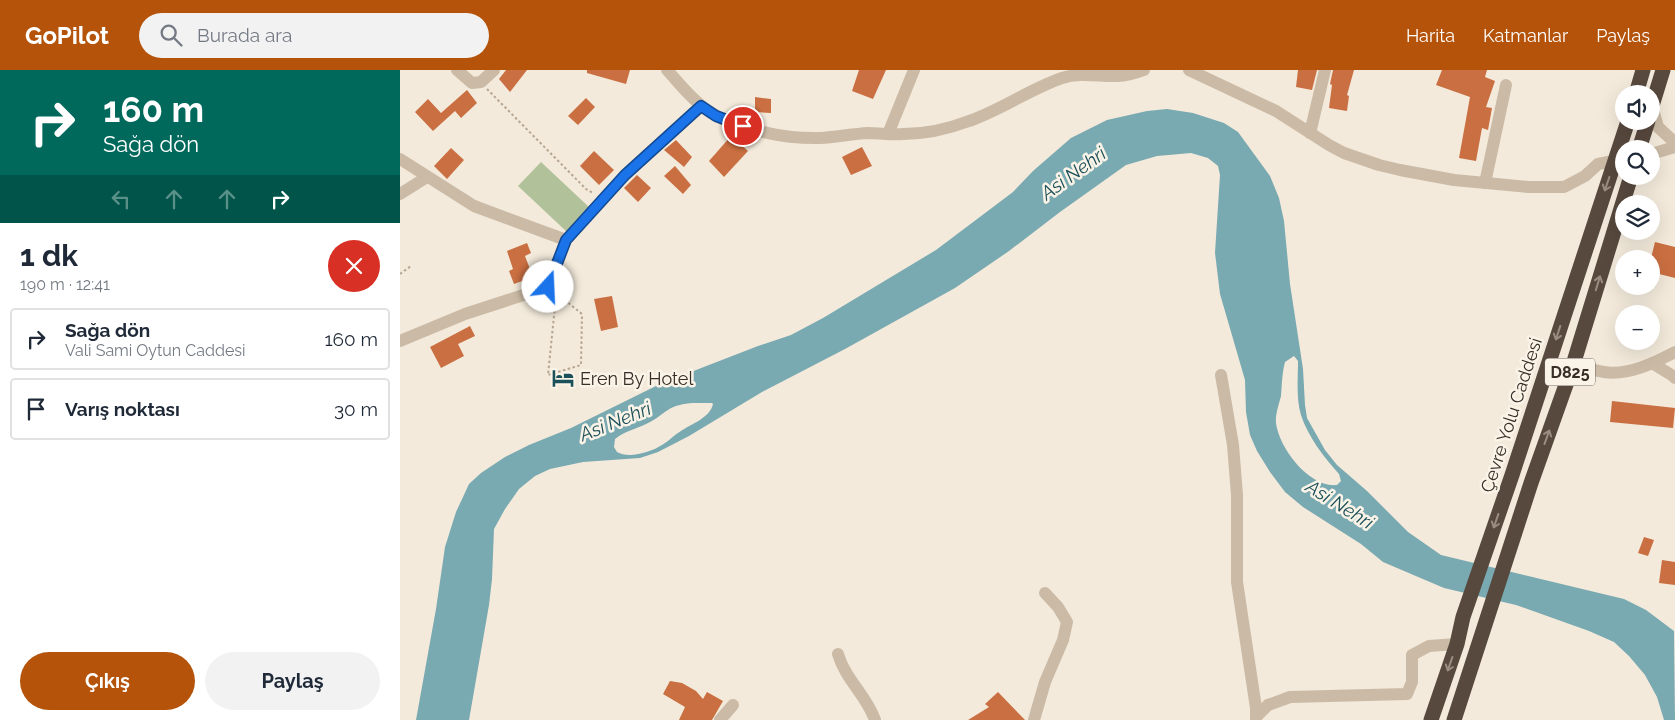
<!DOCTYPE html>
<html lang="tr">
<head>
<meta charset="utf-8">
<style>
	body { margin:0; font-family:Raleway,sans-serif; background:#f2f2f3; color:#1f2937; height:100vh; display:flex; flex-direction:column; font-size:19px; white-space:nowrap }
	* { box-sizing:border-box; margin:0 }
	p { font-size:16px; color:#747a83 }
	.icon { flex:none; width:28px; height:28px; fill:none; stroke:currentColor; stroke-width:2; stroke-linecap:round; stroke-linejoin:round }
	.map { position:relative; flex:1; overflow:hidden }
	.panel { display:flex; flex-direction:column; background:#fff; width:400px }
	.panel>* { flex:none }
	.top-card { background:#00695c; color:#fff; overflow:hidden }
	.fabs { position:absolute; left:1215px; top:15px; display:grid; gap:10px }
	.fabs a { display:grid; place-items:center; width:45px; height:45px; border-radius:50%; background:#fff; box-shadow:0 5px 20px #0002; font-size:25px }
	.pin { position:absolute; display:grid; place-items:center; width:42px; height:42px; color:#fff; margin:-21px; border:2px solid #fff; border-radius:50%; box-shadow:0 1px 5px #0007 }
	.me { position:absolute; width:55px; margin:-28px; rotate:20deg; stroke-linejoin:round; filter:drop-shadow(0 0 4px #0008) }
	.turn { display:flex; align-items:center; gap:18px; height:105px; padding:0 20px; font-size:22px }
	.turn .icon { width:65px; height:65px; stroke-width:2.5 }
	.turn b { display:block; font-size:35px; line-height:42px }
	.lanes { display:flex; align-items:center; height:48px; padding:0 20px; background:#0003; justify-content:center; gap:25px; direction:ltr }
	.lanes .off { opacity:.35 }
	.round { display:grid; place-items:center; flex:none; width:52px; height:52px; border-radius:26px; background:#f2f2f3 }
	.summary { display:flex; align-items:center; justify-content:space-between; height:85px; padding:0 20px }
	h1 { font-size:30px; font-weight:700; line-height:38px }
	.cta { display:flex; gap:10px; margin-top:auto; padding:10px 20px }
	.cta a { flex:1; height:58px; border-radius:30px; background:#b45309; color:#fff; font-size:20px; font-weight:700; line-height:58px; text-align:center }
	.cta a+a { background:#f2f2f3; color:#1f2937 }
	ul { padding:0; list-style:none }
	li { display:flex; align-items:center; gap:15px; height:62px; margin:0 10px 8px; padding:0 10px; border:2px solid #e0e1e3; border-radius:5px }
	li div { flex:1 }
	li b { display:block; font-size:19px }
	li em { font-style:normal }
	header { display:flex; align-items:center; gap:30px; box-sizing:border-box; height:70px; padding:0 25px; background:#b45309; color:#fff }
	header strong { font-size:24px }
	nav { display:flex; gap:28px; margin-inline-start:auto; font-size:18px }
	.search { width:350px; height:45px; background:#f2f2f3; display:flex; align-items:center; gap:12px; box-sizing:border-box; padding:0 18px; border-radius:28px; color:#747a83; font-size:19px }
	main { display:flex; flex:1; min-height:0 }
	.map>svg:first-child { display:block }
	.green { fill:#b1c29a }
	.water { fill:#79a9b1; fill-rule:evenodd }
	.building { fill:#ca6f41 }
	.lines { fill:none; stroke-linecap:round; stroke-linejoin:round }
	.path { stroke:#b7a590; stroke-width:2; stroke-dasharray:2.5 2.5; stroke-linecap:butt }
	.minor { stroke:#cbbba6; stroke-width:12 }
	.highway { stroke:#58493e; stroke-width:15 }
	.oneway { stroke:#998d82 }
	.route-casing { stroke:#114b97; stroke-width:12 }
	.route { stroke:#1a73e8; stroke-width:9 }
	.labels { text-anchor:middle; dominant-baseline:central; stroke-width:5; stroke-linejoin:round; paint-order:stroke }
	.shield { fill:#faf3e7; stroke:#726961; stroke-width:1 }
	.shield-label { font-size:16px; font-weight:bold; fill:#372e27 }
	.poi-label { font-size:18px; fill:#372e27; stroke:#faf3e7; text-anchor:start }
	.street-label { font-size:18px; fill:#372e27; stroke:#faf3e7 }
	.water-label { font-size:19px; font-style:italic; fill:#1b505a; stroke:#faf3e7 }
</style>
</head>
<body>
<header>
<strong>GoPilot</strong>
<div class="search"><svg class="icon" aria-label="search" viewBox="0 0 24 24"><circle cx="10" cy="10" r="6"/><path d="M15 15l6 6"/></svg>Burada ara</div>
<nav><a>Harita</a><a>Katmanlar</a><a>Paylaş</a></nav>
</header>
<main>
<section class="panel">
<div class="top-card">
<div class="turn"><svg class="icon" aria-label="right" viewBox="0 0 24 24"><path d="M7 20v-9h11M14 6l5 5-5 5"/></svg><div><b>160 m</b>Sağa dön</div></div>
<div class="lanes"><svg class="icon off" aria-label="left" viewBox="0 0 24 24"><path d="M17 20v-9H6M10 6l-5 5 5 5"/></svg><svg class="icon off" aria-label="ahead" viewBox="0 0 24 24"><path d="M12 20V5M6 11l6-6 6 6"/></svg><svg class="icon off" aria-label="ahead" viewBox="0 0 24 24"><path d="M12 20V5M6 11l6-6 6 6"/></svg><svg class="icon" aria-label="right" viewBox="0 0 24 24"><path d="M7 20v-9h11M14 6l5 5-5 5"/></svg></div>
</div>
<div class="summary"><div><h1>1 dk</h1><p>190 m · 12:41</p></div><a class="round" style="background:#d93025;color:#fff"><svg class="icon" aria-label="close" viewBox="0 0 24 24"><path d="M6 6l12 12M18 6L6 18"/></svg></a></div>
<ul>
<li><svg class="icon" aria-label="right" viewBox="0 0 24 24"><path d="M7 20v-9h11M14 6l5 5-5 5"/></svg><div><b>Sağa dön</b><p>Vali Sami Oytun Caddesi</p></div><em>160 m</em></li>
<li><svg class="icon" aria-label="arrive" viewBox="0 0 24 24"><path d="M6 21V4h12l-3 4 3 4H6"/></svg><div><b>Varış noktası</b></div><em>30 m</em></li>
</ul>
<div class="cta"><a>Çıkış</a><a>Paylaş</a></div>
</section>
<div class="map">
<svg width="1275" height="650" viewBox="0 0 1275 650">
	<rect width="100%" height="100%" fill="#f3eadb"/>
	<polygon class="green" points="141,92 190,138 167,162 118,116"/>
	<path class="water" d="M767,39l26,4 31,10 14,9 32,44 9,22 5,23 6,63 13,85 2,36 2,13 18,32 12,15 30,26 41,41 33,23 183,44 22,11 28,21 1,89h-11l-7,-23 -12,-22 -16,-19 -15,-14 -25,-11 -73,-26 -72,-17 -61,-26 -22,-18 -58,-37 -18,-15 -15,-20 -13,-21 -7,-16 -4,-23 -1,-32 -25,-86 -5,-41 5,-78 -2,-9 -10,-8 -17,-5 -34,3 -31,9 -66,47 -51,39 -54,37 -110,61 -83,43 -73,44 -31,16 -18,6 -57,4 -33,7 -15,7 -16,13 -14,20 -11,20 -2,50 -3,26 -20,115h-53l20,-111 9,-62 11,-35 7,-15 6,-13 12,-11 24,-16 24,-12 42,-17 89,-44 98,-38 33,-11 32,-17 113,-68 77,-58 20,-21 38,-33 36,-18 40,-9zM894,286l4,5c0,17 -2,38 3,54 7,22 23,42 38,59l2,7 -4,4c-28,3 -58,-37 -61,-62 -1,-8 3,-19 5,-27 1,-12 1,-23 4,-34zM292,333h20l1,1c-3,14 -22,20 -32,27 -7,4 -12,10 -19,14 -11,7 -33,14 -45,7l-3,-5 1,-8c11,-9 23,-10 35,-17 18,-10 18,-17 42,-19z"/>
	<g class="building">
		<polygon points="106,0 127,0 110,22 99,9"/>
		<polygon points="187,0 230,0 226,14 187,3"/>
		<polygon points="459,0 486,0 473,29 452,21"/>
		<polygon points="898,0 917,0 912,20 896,17"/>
		<polygon points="933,0 954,0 947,25 949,26 947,41 929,38 932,15 930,14"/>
		<polygon points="1042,0 1087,0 1085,7 1095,11 1086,37 1092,38 1088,60 1082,58 1076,91 1059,88 1070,27 1036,15"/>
		<polygon points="67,20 77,33 61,48 55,41 33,61 15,42 28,29 41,43"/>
		<polygon points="355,27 371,29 371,43 355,42"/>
		<polygon points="186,28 195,37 178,55 168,46"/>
		<polygon points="331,66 348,81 324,107 309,91"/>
		<polygon points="276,70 292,87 284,97 264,80"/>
		<polygon points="462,77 472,96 451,105 442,87"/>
		<polygon points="51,78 64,90 47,109 34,96"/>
		<polygon points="194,81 214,100 199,115 180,96"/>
		<polygon points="275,96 291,115 283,124 264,106"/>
		<polygon points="237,105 251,118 238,132 224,118"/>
		<polygon points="1255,172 1275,177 1275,208 1251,202 1251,188"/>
		<polygon points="127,173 131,183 125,186 133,207 114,214 109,201 113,199 107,181"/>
		<polygon points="212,226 218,257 201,261 194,229"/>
		<polygon points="70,256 75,266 58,274 64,286 41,298 30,277"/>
		<polygon points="1212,331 1275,338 1273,358 1210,352"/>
		<polygon points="1244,467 1254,470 1248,486 1238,483"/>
		<polygon points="1262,490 1275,492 1275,515 1259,513"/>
		<polygon points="270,611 282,613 296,621 303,629 307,622 323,631 312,650 279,650 285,637 263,624"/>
		<polygon points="598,622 625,650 568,650 589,637 585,634"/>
	</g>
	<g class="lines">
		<g class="path">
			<polyline points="87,19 186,119 193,123"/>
			<polyline points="0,204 11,196"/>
			<polyline points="156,226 148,305 181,295 182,244 156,223"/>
		</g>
		<g class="minor">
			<polyline points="57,0 72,13 81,12 94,0"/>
			<path d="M267,0c13,14 24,29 40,40 27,19 79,29 113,28 16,-1 32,-4 48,-5 12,0 23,2 35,1 22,0 45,-5 66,-13 32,-11 61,-32 93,-43 18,-6 38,-1 56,-2 9,0 18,-3 26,-6"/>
			<polyline points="789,0 876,41 929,75 944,83 979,95 1000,100 1054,110 1128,117 1164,117 1185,106 1198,94 1224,89"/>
			<polyline points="1252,36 1258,57 1272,70 1275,70"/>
			<polyline points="910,63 925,0"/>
			<polyline points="488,64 514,0"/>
			<polyline points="1251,84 1275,77"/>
			<polyline points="0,89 74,136 166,170"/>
			<polyline points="1085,113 1106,15"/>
			<polyline points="0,124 27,107"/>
			<polyline points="0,271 65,244 148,217 166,170 225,105 301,36"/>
			<polyline points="1252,293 1273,306 1275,308"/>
			<path d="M1173,295c10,2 20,5 31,7 24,4 50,-9 71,-20"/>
			<polyline points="821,305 833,375 837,425 837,512 856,638 856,650"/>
			<path d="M438,584c7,25 29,42 37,66"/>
			<polyline points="856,647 868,635 890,627 1007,624 1012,612 1012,585 1029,576 1057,574"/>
			<polyline points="320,650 333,635"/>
			<polyline points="634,650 645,612 663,570 667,552 658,537 645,523"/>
		</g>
		<g class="highway">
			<polyline points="1236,24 1243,0"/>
			<polyline points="1251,39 1263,0"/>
			<polyline points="1239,79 1248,51"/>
			<polyline points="1031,650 1057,574 1063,547 1112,405 1228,51"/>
			<polyline points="1054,650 1131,413 1173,295 1231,106"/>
		</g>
	</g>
	<defs><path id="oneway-shaft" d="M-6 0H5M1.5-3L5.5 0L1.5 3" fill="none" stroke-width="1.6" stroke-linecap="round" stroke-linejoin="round" transform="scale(1.25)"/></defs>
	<g class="oneway">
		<use href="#oneway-shaft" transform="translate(1207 114) rotate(109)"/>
		<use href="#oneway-shaft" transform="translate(1198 213) rotate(-73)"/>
		<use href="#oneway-shaft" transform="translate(1158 263) rotate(108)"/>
		<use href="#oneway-shaft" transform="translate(1147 367) rotate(-70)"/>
		<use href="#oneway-shaft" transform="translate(1096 451) rotate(109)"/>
		<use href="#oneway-shaft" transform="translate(1050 594) rotate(109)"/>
	</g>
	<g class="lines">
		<g class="route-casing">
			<polyline id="route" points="148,217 166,170 225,105 301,36 316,46 343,56"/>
		</g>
		<use href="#route" class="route"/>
	</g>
	<defs>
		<g id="hotel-bare" transform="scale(1.725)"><path d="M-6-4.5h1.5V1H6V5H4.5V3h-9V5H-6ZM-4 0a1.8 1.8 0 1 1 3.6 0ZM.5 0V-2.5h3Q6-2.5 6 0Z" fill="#1b505a" stroke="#faf3e7" stroke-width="2.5" paint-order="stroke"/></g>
	</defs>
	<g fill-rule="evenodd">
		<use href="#hotel-bare" x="163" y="308"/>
	</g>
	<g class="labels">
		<rect class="shield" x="1145" y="288.5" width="50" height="27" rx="4"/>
		<g class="shield-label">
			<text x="1170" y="302">D825</text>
		</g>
		<g class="poi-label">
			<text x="180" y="308">Eren By Hotel</text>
		</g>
		<g class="street-label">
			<text transform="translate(1111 345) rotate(-72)">Çevre Yolu Caddesi</text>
		</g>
		<g class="water-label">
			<text transform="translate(673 103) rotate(-36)">Asi Nehri</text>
			<text transform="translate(215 351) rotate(-22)">Asi Nehri</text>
			<text transform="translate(940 434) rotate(32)">Asi Nehri</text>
		</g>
	</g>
</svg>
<div class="fabs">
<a><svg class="icon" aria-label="sound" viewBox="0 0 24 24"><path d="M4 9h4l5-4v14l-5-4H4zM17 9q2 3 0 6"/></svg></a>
<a><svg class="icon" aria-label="search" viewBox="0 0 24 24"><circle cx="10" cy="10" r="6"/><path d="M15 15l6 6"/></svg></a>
<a><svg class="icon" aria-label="layers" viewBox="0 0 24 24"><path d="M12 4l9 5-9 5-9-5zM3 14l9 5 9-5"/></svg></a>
<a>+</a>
<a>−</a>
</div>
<div class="pin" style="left:343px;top:56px;background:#d93025"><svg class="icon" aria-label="arrive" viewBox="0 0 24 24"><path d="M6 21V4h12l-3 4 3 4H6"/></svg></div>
<svg class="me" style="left:148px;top:217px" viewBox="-20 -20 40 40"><circle r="19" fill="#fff"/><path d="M0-13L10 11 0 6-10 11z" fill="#1a73e8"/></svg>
</div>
</main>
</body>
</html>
